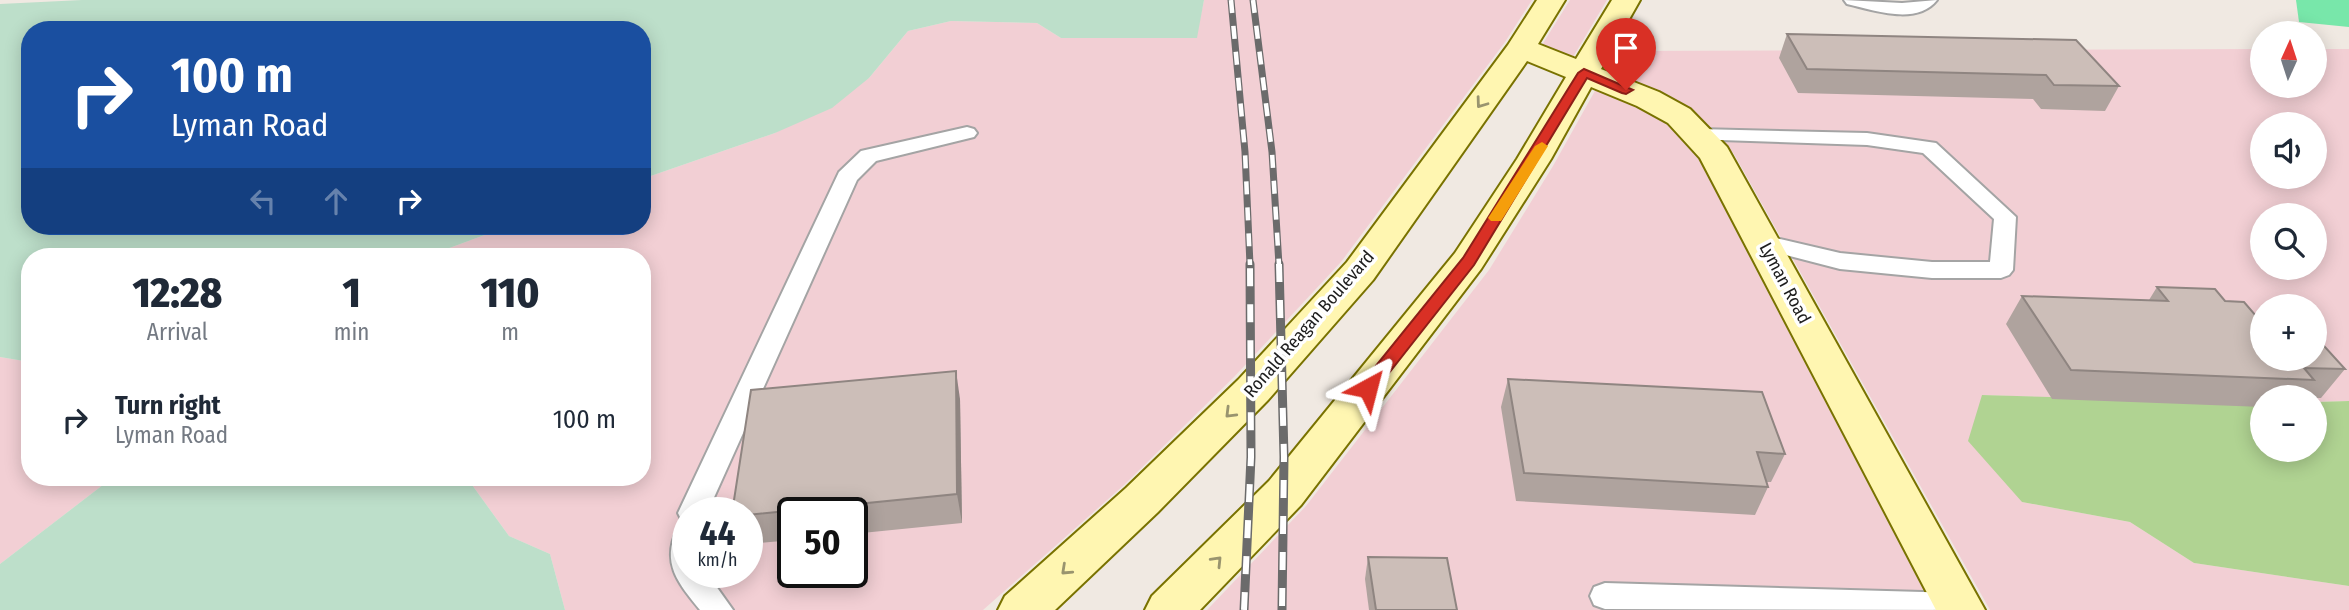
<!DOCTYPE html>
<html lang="en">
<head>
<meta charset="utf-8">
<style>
	body { margin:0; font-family:"Fira Sans Condensed",sans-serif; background:#f6f6f7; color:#1f2937; height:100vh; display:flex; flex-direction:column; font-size:26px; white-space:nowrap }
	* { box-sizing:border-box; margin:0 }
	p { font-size:23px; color:#747a83 }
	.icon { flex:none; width:38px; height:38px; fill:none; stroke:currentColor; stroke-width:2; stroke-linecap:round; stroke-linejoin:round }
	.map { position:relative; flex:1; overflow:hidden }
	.panel { position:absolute; left:21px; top:248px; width:630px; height:238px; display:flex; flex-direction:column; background:#fff; border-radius:28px; box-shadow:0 4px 18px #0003 }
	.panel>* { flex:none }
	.banner { position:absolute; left:21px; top:21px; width:630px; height:214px; border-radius:28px; box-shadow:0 4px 18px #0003; background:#1a4fa0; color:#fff; overflow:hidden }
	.needle { width:46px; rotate:3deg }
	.controls { position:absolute; left:2250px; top:21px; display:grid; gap:14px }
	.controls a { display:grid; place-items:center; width:77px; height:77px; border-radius:50%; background:#fff; box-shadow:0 4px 18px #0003; font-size:35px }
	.speed { position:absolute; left:672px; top:497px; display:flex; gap:14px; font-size:35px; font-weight:700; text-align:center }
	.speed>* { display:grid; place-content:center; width:91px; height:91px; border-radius:50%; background:#fff; box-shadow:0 4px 18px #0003; line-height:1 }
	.speed small { font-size:18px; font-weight:400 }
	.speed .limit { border:4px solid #111; border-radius:10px; background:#fff; color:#111 }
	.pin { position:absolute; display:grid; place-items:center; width:60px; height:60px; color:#fff; margin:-72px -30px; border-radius:50% 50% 50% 0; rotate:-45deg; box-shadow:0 0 7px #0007 }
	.pin .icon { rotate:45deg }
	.me { position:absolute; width:77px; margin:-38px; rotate:38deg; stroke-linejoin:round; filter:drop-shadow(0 0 5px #0008) }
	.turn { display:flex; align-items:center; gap:24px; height:147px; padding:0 35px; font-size:32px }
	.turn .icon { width:91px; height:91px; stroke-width:2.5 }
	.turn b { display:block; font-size:49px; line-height:60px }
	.lanes { display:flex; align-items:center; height:66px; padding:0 35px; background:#0003; justify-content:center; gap:35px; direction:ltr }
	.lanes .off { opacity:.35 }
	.eta { display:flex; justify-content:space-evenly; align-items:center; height:119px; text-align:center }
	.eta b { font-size:42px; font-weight:800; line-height:49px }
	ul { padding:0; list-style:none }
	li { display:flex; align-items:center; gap:21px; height:105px; padding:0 35px }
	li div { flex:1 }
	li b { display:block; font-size:26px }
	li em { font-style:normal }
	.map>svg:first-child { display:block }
	.commercial { fill:#f2cfd4; fill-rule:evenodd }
	.forest { fill:#b0d392 }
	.wetland { fill:#bddfca }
	.pitch { fill:#78e7aa }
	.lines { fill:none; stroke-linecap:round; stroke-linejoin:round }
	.lane-casing { stroke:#a4a4a4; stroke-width:4 }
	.secondary-casing { stroke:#797200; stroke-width:4 }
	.lane { fill:#fff; fill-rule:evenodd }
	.secondary { fill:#fff6b1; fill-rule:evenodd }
	.rail-far1-casing { stroke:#6b6b6b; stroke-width:7 }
	.rail-casing { stroke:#6b6b6b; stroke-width:9 }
	.rail-far1 { stroke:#fff; stroke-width:4.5; stroke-dasharray:13; stroke-linecap:butt }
	.rail { stroke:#fff; stroke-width:6; stroke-dasharray:18; stroke-linecap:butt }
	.wall { fill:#afa39e }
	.shaded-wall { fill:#8f8581 }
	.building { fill:#ccbeb8; stroke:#8f8581; stroke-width:2 }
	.oneway { stroke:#99946e }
	.route { fill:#d93025; stroke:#8d1f18; stroke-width:2 }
	.slow { fill:#f59e0b }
	.labels { text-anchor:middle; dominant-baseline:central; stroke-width:7; stroke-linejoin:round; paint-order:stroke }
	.street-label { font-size:18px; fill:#1d1d1d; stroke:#fff }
</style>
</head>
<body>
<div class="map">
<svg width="2349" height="610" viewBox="0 0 2349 610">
	<rect width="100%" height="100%" fill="#f0e9e2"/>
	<g class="commercial">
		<path d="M1204,0h328l-27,42 -164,220 -107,115 -110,108 -141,125h-418l-15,-56 -41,-18 -42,-58h175v-221h-206l8,-7 65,-24h133v-47l133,-46 94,-55 39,-47 43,-10 86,2 24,15h135zM688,513h59v59h-59zM793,513h59v59h-59z"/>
		<polygon points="1570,0 1607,0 1573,57 1542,45"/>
		<path d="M2263,49v37h52v-37h34v352l-34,1v-5h-52l-30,7 -250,-9 39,107 108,20 64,41 155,23v24h-359l-256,-456 -45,-46 -34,-18 -49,-20 11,-19zM2263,124h52v53h-52zM2263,215h52v53h-52zM2263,306h52v53h-52z"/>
		<polygon points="1596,89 1639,107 1665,121 1697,156 1934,610 1207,610 1306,506 1489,270 1553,166"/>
		<polygon points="0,357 30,362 30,478 112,478 0,564"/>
	</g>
	<polygon class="forest" points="1982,395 2263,403 2263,450 2315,450 2315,402 2349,401 2349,586 2194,563 2130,522 2022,502 1968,441"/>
	<g class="wetland">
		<polygon points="82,0 1204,0 1197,38 1061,38 1037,23 951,21 908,31 869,78 832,108 775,133 642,179 642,30 30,30 30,226 509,226 444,250 436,257 30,257 30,362 0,357 0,4"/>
		<polygon points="112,478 467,478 509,536 550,554 565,610 0,610 0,564"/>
	</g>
	<polygon class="pitch" points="2296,0 2349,0 2349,27 2299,22"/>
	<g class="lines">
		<g class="lane-casing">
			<g id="lane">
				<path d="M1844,0l58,3 35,-3c-20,26 -64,10 -90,4z"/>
				<polygon points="967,127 974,129 977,133 974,137 876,161 857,180 707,513 688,513 688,523 682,521 678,513 839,172 861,151"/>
				<polygon points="1698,129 1867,133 1936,143 2016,217 2013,270 2009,275 2001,278 1932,278 1840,269 1755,247 1751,242 1755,237 1763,235 1840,253 1932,262 1990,262 1994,219 1923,153 1867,145 1691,139 1688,135 1691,131"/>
				<path d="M688,524v48h18l27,38h-33c-21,-26 -40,-47 -22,-82z"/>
				<polygon points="1605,583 1959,593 1970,597 1974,606 1972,610 1605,609 1594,605 1590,596 1594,587"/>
			</g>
		</g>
		<g class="secondary-casing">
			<polygon id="secondary" points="1537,0 1565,0 1538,44 1576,59 1612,0 1640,0 1601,69 1659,92 1690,109 1727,147 1985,610 1936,610 1700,158 1668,123 1637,106 1591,87 1551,159 1481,269 1301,505 1200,610 1145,610 1152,596 1269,481 1455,253 1517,159 1566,77 1527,61 1373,280 1268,400 1158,512 1055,610 998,610 1005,596 1126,488 1238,380 1347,262 1508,45"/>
		</g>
		<use href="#lane" class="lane"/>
		<use href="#secondary" class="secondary"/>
		<g class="rail-far1-casing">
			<g id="rail-far1">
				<polyline points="1231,0 1245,152 1250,265"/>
				<polyline points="1253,0 1272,152 1279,265"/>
			</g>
		</g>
		<g class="rail-casing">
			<g id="rail">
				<polyline points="1279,264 1284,457 1282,610"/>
				<polyline points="1244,610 1251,457 1250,264"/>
			</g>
		</g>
		<use href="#rail-far1" class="rail-far1"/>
		<use href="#rail" class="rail"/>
	</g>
	<g class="wall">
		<polygon points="1787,34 2119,86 2105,111 2041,109 2033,99 1798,93 1779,58"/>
		<polygon points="2157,287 2263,359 2345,369 2321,398 2263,397 2263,407 2052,399 2006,324 2022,296 2149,300"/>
		<polygon points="1508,379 1785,454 1771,482 1767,482 1768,487 1755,515 1516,501 1501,407"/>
		<polygon points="960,399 962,523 852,534 852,513 793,513 793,540 747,544 747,513"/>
		<polygon points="1368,557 1457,610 1369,610 1365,579"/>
	</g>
	<polygon class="shaded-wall" points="956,371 960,399 962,523 957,494"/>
	<g class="building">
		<polygon points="1787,34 2076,40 2119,86 2054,85 2046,75 1807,69"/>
		<polygon points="2157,287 2215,289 2225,301 2244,302 2263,324 2263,359 2315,359 2315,336 2345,369 2304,368 2314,380 2071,370 2022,296 2168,301"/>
		<polygon points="956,371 957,494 747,515 747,513 732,513 751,390"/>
		<polygon points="1508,379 1762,392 1785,454 1757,452 1768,487 1524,473"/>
		<polygon points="1368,557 1447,558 1457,610 1376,610"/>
	</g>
	<defs><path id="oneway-chevron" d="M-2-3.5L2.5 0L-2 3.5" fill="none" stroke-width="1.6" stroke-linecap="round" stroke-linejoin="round" transform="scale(1.75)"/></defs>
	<g class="oneway">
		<use href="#oneway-chevron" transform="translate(1481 103) rotate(126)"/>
		<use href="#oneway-chevron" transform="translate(1230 413) rotate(135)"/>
		<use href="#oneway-chevron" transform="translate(1217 561) rotate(-46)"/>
		<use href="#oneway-chevron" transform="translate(1066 570) rotate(137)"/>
	</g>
	<polygon class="route" points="1584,69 1633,90 1626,94 1622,93 1587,78 1474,265 1374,392 1362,392 1360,388 1362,383 1463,258 1578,73"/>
	<polygon class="slow" points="1542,142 1548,146 1503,218 1501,221 1491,221 1488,218 1535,146"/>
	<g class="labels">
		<g class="street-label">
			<text transform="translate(1785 283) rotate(62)">Lyman Road</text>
			<text transform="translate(1309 324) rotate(-49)">Ronald Reagan Boulevard</text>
		</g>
	</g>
</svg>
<div class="controls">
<a><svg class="needle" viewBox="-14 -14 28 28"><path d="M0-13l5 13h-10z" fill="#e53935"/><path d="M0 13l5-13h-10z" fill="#747a83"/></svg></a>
<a><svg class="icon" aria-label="sound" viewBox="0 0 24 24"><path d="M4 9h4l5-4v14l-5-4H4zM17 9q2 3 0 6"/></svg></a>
<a><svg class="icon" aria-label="search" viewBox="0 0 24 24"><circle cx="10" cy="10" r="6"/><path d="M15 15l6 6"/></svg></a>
<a>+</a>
<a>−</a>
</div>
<div class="speed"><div>44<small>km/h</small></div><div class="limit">50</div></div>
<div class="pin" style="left:1626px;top:90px;background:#d93025"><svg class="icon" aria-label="arrive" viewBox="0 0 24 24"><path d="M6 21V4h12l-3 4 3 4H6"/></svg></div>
<svg class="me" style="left:1368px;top:388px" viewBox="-20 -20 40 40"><path d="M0-17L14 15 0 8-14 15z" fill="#d93025" stroke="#fff" stroke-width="4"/></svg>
<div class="banner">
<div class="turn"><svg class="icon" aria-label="right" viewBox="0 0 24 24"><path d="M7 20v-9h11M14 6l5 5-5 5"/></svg><div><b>100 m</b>Lyman Road</div></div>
<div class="lanes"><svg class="icon off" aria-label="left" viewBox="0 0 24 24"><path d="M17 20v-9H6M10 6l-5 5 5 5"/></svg><svg class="icon off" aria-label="ahead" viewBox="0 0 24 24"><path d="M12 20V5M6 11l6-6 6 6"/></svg><svg class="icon" aria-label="right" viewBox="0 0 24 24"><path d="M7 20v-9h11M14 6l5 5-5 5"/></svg></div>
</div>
<section class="panel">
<div class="eta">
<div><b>12:28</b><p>Arrival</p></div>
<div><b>1</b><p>min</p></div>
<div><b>110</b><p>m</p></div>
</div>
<ul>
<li><svg class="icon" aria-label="right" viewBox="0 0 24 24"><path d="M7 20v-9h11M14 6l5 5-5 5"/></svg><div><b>Turn right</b><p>Lyman Road</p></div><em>100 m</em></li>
</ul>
</section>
</div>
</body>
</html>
